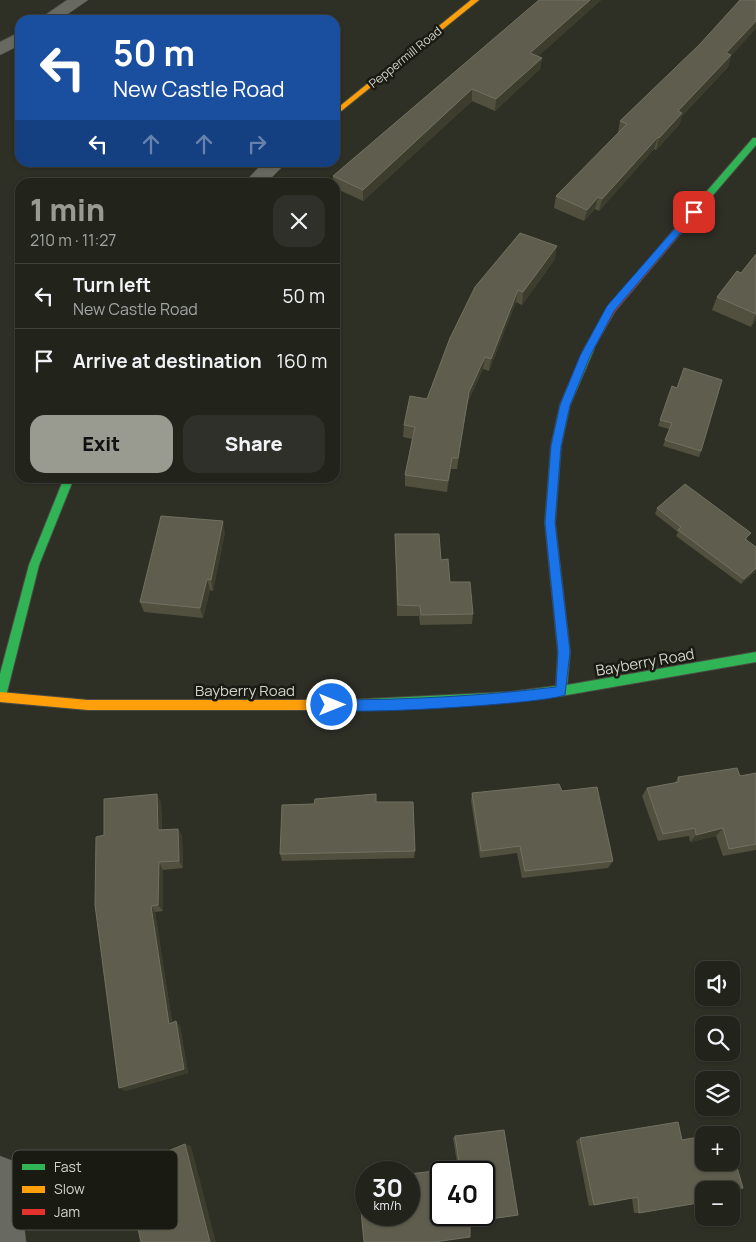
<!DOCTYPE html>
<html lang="en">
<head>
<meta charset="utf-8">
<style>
	body { margin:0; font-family:Manrope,sans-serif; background:#2e3029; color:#f1f3f6; height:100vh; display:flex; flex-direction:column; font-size:19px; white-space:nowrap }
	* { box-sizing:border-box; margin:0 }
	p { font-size:16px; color:#a2a4a3 }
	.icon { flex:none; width:28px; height:28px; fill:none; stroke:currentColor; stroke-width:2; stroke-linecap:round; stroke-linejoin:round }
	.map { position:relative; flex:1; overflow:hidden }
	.sheet { position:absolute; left:15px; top:178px; width:325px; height:305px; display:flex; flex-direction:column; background:#22241c; border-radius:15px; box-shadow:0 1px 4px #0004,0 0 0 1px #3f413b }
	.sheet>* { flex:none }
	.guide { position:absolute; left:15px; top:15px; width:325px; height:152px; border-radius:15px; box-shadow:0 1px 4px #0004,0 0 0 1px #3f413b; background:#1a4fa0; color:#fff; overflow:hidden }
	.buttons { position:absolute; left:695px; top:961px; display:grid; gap:10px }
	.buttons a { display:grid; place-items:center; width:45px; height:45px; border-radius:10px; background:#22241c; box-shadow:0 1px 4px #0004,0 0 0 1px #3f413b; font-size:25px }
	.speed { position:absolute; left:355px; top:1161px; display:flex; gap:10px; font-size:25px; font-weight:700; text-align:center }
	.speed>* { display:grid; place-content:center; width:65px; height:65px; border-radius:50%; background:#22241c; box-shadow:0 1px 4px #0004,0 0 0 1px #3f413b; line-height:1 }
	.speed small { font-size:12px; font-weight:400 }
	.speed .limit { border:2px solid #111; border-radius:8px; background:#fff; color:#111 }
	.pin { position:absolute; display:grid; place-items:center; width:42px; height:42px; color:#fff; margin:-21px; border-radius:10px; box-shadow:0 2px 8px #0006 }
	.me { position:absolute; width:55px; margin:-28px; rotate:90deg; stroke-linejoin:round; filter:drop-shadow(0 0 4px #0008) }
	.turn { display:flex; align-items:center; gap:18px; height:105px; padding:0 15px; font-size:22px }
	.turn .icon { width:65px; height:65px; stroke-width:2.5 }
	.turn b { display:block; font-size:35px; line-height:42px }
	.lanes { display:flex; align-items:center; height:48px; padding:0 15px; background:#0003; justify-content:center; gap:25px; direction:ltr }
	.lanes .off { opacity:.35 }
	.round { display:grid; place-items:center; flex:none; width:52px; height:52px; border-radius:15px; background:#2e3029 }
	.headline { display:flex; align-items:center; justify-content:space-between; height:85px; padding:0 15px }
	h1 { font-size:30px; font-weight:800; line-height:38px; color:#999b91 }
	.primary-button { display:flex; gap:10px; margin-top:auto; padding:10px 15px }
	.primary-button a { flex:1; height:58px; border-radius:15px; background:#999b91; color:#111; font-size:20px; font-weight:800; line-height:58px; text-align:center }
	.primary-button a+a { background:#2e3029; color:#f1f3f6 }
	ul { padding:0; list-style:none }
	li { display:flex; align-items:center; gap:15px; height:65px; padding:0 15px; border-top:1px solid #3f413b }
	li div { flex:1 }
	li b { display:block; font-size:19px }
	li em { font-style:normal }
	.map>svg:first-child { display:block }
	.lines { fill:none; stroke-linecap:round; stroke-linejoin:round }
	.street-casing { stroke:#4b4d44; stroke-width:1 }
	.fast-casing { stroke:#4b4d44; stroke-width:2 }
	.slow-casing { stroke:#4b4d44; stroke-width:2 }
	.jam-casing { stroke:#4b4d44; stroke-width:2 }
	.street { fill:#686a62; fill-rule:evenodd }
	.fast { fill:#30b455; fill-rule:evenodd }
	.slow { fill:#ff9f0a; fill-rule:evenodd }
	.jam { fill:#e5322d; fill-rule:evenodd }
	.wall { fill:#51503e }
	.shaded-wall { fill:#3d3d2e }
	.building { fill:#5f5e4e; stroke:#717161; fill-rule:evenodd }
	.route { fill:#1a73e8; stroke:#114b97 }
	.labels { text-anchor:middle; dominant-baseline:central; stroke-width:5; stroke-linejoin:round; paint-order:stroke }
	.far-street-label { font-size:12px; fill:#d2d4ca; stroke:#191b13 }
	.street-label { font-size:15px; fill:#d2d4ca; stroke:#191b13 }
	.key { fill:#191b13; stroke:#50524a; stroke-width:1 }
	.key-label { font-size:14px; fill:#d2d4ca }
</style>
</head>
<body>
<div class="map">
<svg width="756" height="1242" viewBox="0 0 756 1242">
	<rect width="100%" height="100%" fill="#2e3026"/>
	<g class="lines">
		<g class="street-casing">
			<g id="street">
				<polygon points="67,0 88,0 59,20 38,20"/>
				<polygon points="20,32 20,45 0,55 0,42"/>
				<polygon points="264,162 287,162 267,182 245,182"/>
				<polygon points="0,1156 13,1161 18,1174 26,1242 0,1242"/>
			</g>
		</g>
		<g class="fast-casing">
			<g id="fast">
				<polygon points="753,138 756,138 756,145 701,209 695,209 695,205"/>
				<polygon points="589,346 594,349 570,405 561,446 555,523 570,652 567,685 756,652 756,662 561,696 510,702 347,710 343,709 341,705 343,701 347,700 510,692 556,686 558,652 545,523 551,446 560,405 584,349"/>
				<polygon points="64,478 74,478 39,565 6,696 4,700 0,701 0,674 29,565"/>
			</g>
		</g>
		<g class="slow-casing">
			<g id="slow">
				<polygon points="471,0 479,0 335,116 335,110"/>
				<polygon points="0,692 88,700 347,700 351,701 353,705 351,709 347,710 88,710 0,702"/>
			</g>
		</g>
		<g class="jam-casing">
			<polygon id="jam" points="698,204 702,207 701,209 615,311 592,351 586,351 584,349 608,307 695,205"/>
		</g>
		<use href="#street" class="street"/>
		<use href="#fast" class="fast"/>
		<use href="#slow" class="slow"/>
		<use href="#jam" class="jam"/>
	</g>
	<g class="wall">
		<polygon points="539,0 601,0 538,56 542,58 540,69 495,111 472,101 363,201 335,188 335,182 333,182 333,176"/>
		<polygon points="731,56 728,67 682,116 679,125 656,150 654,149 599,211 595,209 584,221 554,208 556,196 618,133 620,121"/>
		<polygon points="756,254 756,320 751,327 712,310 717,297 741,273"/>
		<polygon points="555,259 522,305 516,302 489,371 483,369 467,404 457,469 451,469 447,492 405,486 405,475 412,439 403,437 404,425 427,399 450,338"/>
		<polygon points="672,386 701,451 699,457 663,446 669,429 658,426"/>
		<polygon points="191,478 218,478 217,481"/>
		<polygon points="657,508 748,539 746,540 756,571 741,584 676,536 678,532 655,514"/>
		<polygon points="225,532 213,591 210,590 203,618 144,612 140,602"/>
		<polygon points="395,534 441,560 450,582 473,614 472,624 420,625 419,616 397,616"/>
		<polygon points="756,773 756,850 723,856 716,836 690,842 689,836 658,841 642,796 647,788 675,783 678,777 740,776"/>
		<polygon points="562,791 613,861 608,868 522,878 517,853 480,858 471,801 472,793"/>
		<polygon points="161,802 162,830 178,829 182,836 183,868 163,870 163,911 155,912 172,1022 176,1021 180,1026 188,1073 125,1091 104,835"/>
		<polygon points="376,802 415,851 414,858 282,861 280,854 314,804"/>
		<polygon points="455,1136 470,1222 458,1168 453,1138"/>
		<polygon points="580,1138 696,1193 639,1213 634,1213 632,1198 589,1206 576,1141"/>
	</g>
	<g class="shaded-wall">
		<polygon points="590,0 601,0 529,65 530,53"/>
		<polygon points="756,21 756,29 731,56 728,67 682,116 679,125 656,150 659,138 678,111 726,53"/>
		<polygon points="542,58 540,69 495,111 496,99"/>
		<polygon points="472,89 472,101 363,201 363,190"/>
		<polygon points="658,137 654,149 599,211 602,199"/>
		<polygon points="598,197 595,209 584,221 587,210"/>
		<polygon points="557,246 555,259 522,305 523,292"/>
		<polygon points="518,290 516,302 489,371 491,359"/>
		<polygon points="756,314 756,320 751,327"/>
		<polygon points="485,357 483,369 467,404 457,469 469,392"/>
		<polygon points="452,458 451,469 447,492 448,481"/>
		<polygon points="223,521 225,532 213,591 211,580"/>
		<polygon points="756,568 756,571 741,584 744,579"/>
		<polygon points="207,579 210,590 203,618 200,608"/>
		<polygon points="157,794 161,802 162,837 158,830"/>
		<polygon points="723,828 716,836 690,842 696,835"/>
		<polygon points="178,829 182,836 183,868 179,861"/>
		<polygon points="159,862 163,870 163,911 158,905"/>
		<polygon points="151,906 155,912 173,1028 169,1024"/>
		<polygon points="176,1021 180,1026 188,1073 125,1091 119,1088"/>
		<polygon points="185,1144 191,1146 216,1242 210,1242"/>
	</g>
	<g class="building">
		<polygon points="539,0 590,0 530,53 542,58 496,99 472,89 363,190 333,176"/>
		<polygon points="740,0 756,0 756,21 726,53 731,55 678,111 682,113 659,138 658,137 602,199 598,197 587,210 556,196 627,124 620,121 700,44"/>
		<polygon points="520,233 557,246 523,292 518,290 491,359 485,357 469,392 458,458 452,458 448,481 405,475 415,427 404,425 410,396 427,399 450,338 475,287"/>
		<polygon points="756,254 756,314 717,297 737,271 741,273"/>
		<polygon points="684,368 722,380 701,451 665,440 672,423 660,420 672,386 677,388"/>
		<polygon points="685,484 751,533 745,539 756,547 756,568 744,579 678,530 681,527 657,508"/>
		<polygon points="161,516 223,521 211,580 207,579 200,608 140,602"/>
		<polygon points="395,534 439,534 441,560 448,559 450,582 470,582 473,614 421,615 420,606 398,605"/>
		<polygon points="737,768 740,776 756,773 756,844 729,849 723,828 696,835 695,828 663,834 647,788 679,782 678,777"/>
		<polygon points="559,784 562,791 597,787 613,861 525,871 520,846 481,851 472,793"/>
		<polygon points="157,794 158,830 178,829 179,861 159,862 158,905 151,906 169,1024 176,1021 184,1069 119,1088 95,905 96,837 104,835 104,799"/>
		<polygon points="376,794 376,802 413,802 415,851 280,854 282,805 314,804 315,799"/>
		<polygon points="678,1122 682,1140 704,1136 704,1162 731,1162 731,1147 743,1188 724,1190 704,1190 704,1192 696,1193 698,1203 639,1213 638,1197 594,1205 580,1138"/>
		<path d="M504,1130l14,85 -48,7v15l-36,5h-70l-6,-62 8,-1v36h43v-41l51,-6 -5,-32zM441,1172h43v43h-43z"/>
		<polygon points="727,1132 728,1135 709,1135"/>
		<polygon points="185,1144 210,1242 141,1242 124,1169"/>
	</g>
	<path class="route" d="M691,210l7,2 -84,99 -24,45 -20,49 -9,41 -6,77 15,129 -5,43c-22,9 -218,21 -238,14v-8l5,-1c74,0 150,-4 224,-13l2,-35 -13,-129 6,-77 9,-41 20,-49 27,-50z"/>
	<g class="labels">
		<g class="far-street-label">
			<text transform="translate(405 57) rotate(-39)">Peppermill Road</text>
		</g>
		<g class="street-label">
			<text transform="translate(645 662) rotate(-10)">Bayberry Road</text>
			<text x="245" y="690">Bayberry Road</text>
		</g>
	</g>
	<rect x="12" y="1150" width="166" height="80" rx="8" class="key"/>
	<rect x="22" y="1164" width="23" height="6" fill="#30b455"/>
	<rect x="22" y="1186" width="23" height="7" fill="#ff9f0a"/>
	<rect x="22" y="1209" width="23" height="6" fill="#e5322d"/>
	<g class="key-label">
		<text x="54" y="1172">Fast</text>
		<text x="54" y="1194">Slow</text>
		<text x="54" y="1217">Jam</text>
	</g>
</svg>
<div class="buttons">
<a><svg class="icon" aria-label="sound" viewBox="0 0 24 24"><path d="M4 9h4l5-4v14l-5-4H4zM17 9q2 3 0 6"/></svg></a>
<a><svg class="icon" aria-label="search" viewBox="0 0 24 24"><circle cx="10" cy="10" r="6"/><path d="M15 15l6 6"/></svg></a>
<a><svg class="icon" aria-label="layers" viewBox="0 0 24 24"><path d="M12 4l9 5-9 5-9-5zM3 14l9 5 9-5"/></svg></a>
<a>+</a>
<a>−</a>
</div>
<div class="speed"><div>30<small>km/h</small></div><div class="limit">40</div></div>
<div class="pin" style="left:694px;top:212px;background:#d93025"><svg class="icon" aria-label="arrive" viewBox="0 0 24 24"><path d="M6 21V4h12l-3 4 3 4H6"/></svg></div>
<svg class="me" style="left:332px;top:705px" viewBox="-20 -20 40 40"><circle r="17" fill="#1a73e8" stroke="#fff" stroke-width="3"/><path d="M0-11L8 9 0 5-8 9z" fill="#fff"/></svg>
<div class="guide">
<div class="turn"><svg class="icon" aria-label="left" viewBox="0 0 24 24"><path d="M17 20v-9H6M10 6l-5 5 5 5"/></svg><div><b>50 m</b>New Castle Road</div></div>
<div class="lanes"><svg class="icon" aria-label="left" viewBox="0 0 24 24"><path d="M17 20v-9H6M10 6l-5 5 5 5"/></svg><svg class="icon off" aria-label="ahead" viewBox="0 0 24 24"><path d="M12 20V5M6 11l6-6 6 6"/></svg><svg class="icon off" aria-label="ahead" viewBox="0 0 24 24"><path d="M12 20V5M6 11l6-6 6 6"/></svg><svg class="icon off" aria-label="right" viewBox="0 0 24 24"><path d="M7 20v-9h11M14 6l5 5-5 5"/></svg></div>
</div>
<section class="sheet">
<div class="headline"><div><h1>1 min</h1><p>210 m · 11:27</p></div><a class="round"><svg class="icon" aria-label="close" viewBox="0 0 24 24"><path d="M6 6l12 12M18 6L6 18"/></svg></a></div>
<ul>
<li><svg class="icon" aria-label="left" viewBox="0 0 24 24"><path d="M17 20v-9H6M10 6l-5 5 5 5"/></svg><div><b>Turn left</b><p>New Castle Road</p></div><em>50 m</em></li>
<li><svg class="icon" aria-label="arrive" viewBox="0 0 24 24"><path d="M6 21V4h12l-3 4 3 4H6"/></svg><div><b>Arrive at destination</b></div><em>160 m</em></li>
</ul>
<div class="primary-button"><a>Exit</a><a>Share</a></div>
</section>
</div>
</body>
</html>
